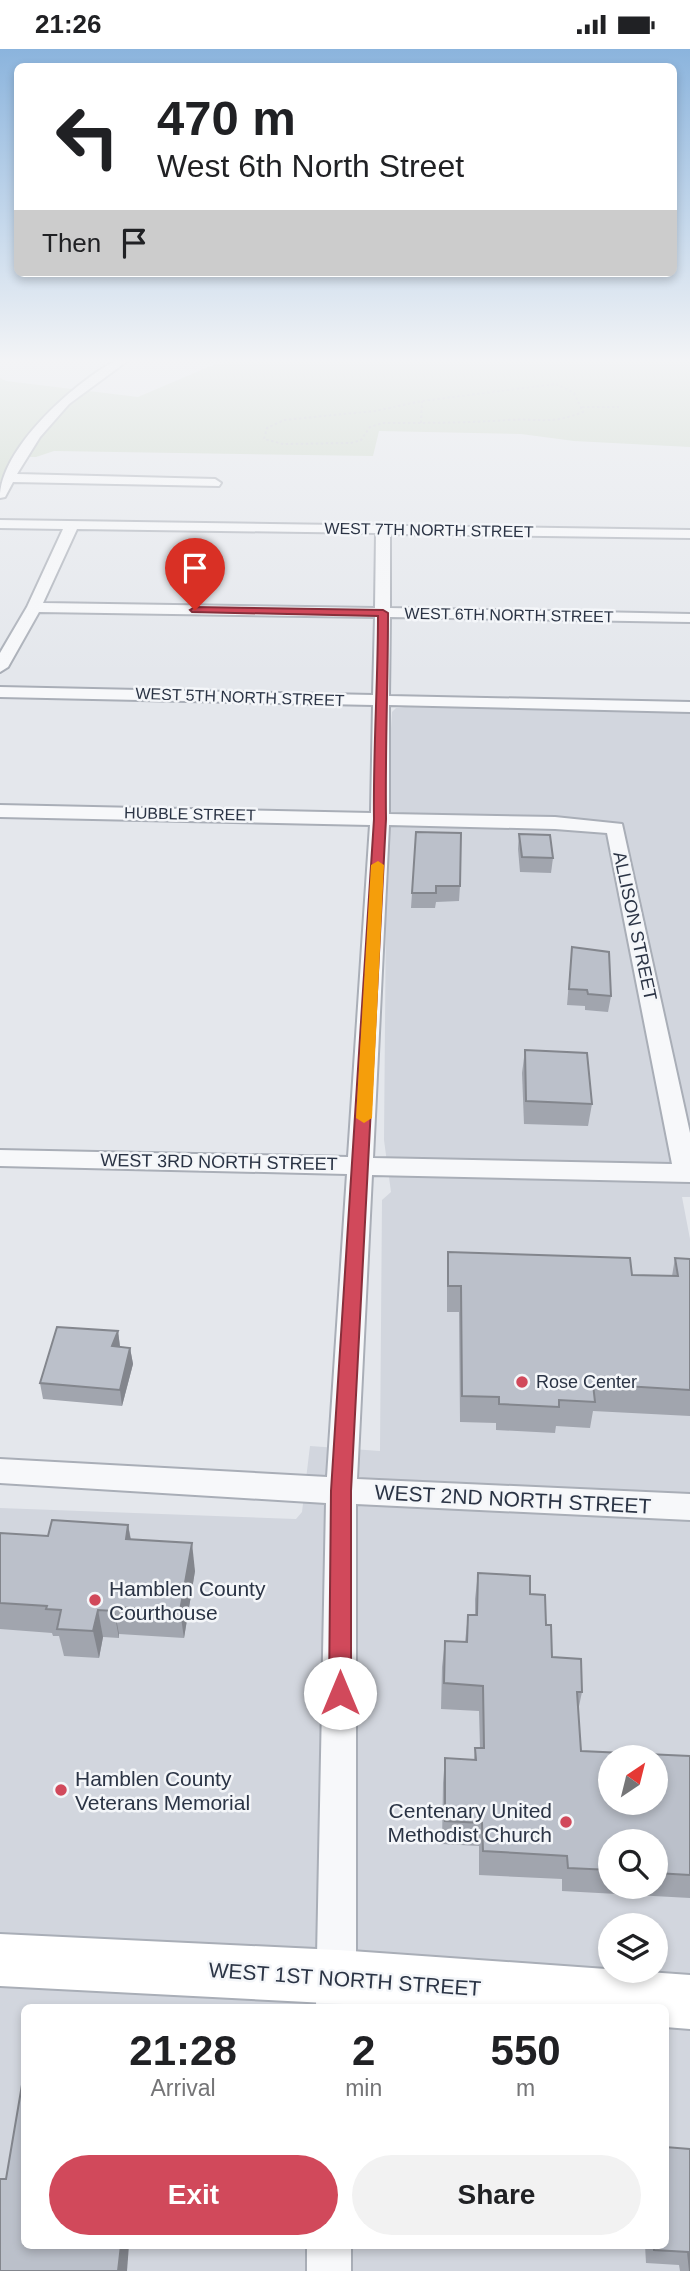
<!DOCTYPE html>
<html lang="en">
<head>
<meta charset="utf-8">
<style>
	body { margin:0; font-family:Arial,sans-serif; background:#f2f2f2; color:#202124; height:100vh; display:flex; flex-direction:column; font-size:26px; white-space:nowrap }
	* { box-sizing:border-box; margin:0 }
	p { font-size:23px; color:#757577 }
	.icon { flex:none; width:38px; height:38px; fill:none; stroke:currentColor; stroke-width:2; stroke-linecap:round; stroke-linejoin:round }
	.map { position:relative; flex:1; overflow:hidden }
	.details { position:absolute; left:21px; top:1955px; width:648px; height:245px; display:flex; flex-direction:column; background:#fff; border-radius:10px; box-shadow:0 4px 10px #0003 }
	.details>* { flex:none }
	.top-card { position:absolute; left:14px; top:14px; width:663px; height:214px; border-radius:10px; box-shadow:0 4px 10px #0003; background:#fff; color:#202124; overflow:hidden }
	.needle { width:46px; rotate:35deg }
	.controls { position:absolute; left:598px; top:1696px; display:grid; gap:14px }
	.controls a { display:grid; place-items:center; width:70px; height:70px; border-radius:50%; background:#fff; box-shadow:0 4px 10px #0003; font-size:35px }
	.pin { position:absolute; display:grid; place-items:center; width:60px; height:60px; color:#fff; margin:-72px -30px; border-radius:50% 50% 50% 0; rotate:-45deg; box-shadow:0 0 7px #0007 }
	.pin .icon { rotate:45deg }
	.me { position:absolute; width:77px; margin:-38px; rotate:0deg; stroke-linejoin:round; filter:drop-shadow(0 0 5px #0008) }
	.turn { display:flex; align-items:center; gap:24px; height:147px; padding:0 28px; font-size:32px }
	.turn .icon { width:91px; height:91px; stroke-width:2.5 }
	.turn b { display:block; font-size:49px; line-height:60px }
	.then { display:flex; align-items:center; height:66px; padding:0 28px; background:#0003; gap:14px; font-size:26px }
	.eta { display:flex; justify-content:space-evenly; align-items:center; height:119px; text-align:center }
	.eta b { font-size:42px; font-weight:700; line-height:49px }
	.primary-button { display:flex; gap:14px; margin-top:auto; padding:14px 28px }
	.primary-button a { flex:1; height:80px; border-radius:42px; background:#d1495b; color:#fff; font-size:28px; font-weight:700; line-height:80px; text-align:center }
	.primary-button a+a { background:#f2f2f2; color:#202124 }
	.status { display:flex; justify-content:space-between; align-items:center; height:49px; padding:0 35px; background:#fff; direction:ltr }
	.status svg { height:19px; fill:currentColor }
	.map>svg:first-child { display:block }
	.built { fill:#d2d6de; fill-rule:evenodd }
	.green { fill:#c9d6c5 }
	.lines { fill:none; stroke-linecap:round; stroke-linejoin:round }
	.minor-casing { stroke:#a9aeb7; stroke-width:4 }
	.secondary-casing { stroke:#a9aeb7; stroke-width:4 }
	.path { stroke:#c2c5cb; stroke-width:2; stroke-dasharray:2.5 2.5; stroke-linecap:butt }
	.minor { fill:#f7f8fa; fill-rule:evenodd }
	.secondary { fill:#fff; fill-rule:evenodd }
	.wall { fill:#a1a5ae; fill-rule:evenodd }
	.shaded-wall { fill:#83868d }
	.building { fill:#bbc0ca; stroke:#83868d; stroke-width:2; fill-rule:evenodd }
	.route { fill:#d1495b; stroke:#882f3b; stroke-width:2 }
	.slow { fill:#f59e0b }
	.poi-dot { fill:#d1495b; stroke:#f4f6f9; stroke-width:2.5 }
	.labels { text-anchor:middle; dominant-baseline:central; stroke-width:5; stroke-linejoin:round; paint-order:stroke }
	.far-street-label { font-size:16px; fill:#2b3445; stroke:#f4f6f9 }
	.street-label { font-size:18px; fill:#2b3445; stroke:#f4f6f9 }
	.poi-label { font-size:18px; fill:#2b3445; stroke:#f4f6f9; text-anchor:start }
	.near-street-label { font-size:21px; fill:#2b3445; stroke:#f4f6f9 }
	.near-poi-label { font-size:21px; fill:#2b3445; stroke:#f4f6f9; text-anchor:start }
</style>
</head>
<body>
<div class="status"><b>21:26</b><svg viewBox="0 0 49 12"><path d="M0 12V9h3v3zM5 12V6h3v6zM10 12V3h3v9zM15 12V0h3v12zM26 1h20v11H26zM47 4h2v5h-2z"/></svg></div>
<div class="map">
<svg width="690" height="2222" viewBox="0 0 690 2222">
	<rect width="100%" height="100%" fill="#e4e7ec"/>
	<path class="built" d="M405,658l285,5v485h-8l8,42v1032h-690v-763l296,11 6,-7 8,-66 70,5 2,-251 9,-8 -7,-52 3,-346 5,-82 4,-4zM611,1708h45v46h-45zM611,1792h45v46h-45zM611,1876h45v46h-45zM24,1958h641v238h-641z"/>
	<polygon class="green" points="230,313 690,313 690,398 574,392 521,385 379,382 373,407 54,402 36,408 13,408 0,433 0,329 6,332 138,348 213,316"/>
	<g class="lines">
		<g class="minor-casing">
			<g id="minor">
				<path d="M113,313h13l-57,42 -29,33 -23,37 198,5 6,4 -2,3 -206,-4 -8,15 -5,1c0,-49 72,-113 113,-136z"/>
				<path d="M0,471l690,10v8l-300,-4v74l300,6v8l-300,-5 -1,79 301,6v10l-301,-7v109l166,3 67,7 68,309v49l-318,-7 -15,304 333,15v26l-334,-16v503h-40l10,-504 -326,-20v-24l327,18 20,-303 -347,-8v-16l348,7 22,-332 -370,-8v-12l371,8 2,-108 -373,-8v-10l373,8 2,-78 -336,-5 -31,55 -8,5v-19l27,-46 36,-78 -63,-1zM77,480l299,4 -1,75 -332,-5zM389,776l166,4 52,4 65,331 -299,-6z"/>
				<rect x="307" y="2196" width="44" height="26"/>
			</g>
		</g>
		<g class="secondary-casing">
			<polygon id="secondary" points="0,1885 337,1901 690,1926 690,1980 665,1978 665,1958 403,1958 0,1937"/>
		</g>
		<g class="path">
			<path d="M556,335l18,9 9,19c-32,13 -44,6 -75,8 -42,3 -83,3 -125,3l-13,4 -9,13 -10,3 -68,1 -19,-5 3,-11 17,-8 91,-9 47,-10z"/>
			<polyline points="582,358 619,358"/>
			<polyline points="421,374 422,352"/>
		</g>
		<use href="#minor" class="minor"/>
		<use href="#secondary" class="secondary"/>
	</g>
	<g class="wall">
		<polygon points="416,783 460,837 459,852 436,853 435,859 411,859"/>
		<polygon points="519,785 553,809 551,824 520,823 518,800"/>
		<polygon points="572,898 611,947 608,963 585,961 585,957 567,956"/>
		<polygon points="525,1001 592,1055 588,1077 524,1075 522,1024"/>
		<polygon points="448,1203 632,1226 672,1227 675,1209 690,1210 690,1367 593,1362 590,1379 556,1377 555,1384 496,1381 496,1374 460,1373 459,1263 447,1263 447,1230"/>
		<polygon points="118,1282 120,1298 130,1299 133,1315 122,1357 43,1350 40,1334"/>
		<polygon points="128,1476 131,1490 195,1522 184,1589 119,1585 119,1589 103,1588 99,1609 64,1607 59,1587 53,1587 52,1584 0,1580 0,1484 48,1487"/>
		<path d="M478,1524l52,21 16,31 6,32 30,35 -4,19 3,40 109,5v142l-128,-7v-12l-83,-4v-29l-37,-2 1,-61 2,-25 29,2 1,-12h5l-1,-37 -38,-2 1,-42 3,-26 20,1 3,-27h7v-16zM611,1792h45v46h-45z"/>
		<polygon points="690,2100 690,2222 680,2222 679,2216 646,2214 645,2196 665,2196"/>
	</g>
	<g class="shaded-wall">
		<polygon points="118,1282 120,1298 112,1297"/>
		<polygon points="130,1299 133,1315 122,1357 120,1341"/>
		<polygon points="128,1476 133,1504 126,1490"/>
		<polygon points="192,1494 195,1522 184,1589 180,1562"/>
		<polygon points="114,1558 119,1585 119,1589 114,1562"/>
		<polygon points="98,1561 103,1588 99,1609 93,1582"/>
		<polygon points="121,2196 129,2196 127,2222 118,2222"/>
	</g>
	<g class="building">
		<polygon points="416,783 461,784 460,837 436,837 436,844 412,844"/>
		<polygon points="519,785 550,786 553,809 522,808"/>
		<polygon points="572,898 609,903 611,947 588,945 587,941 569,940"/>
		<polygon points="525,1001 587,1004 592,1055 526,1052"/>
		<polygon points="448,1203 630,1209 632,1226 678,1227 675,1209 690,1210 690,1341 593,1335 595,1353 559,1351 559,1358 499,1355 499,1348 462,1347 461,1237 448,1237"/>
		<polygon points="57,1278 118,1282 112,1297 130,1299 120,1341 40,1334"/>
		<polygon points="52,1471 128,1476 126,1490 192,1494 180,1562 114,1558 114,1562 98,1561 93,1582 57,1580 61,1561 46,1560 47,1557 0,1554 0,1484 48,1487"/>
		<path d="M478,1524l52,3v18l15,1 1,30h5l1,32 29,2 1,33h-5l4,59 109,5v119l-34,-2v-32h-45v29l-43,-2 -1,-12 -84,-5 -1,-28 -37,-2v-63l31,2 -1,-12h9l-1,-62 -39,-3 1,-42 22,1 1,-27h9zM611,1708h45v46h-45z"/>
		<polygon points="24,2024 24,2196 121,2196 118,2222 0,2222 0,2130 6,2130"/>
		<polygon points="665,2098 690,2100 690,2222 688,2203 654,2201 654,2196 665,2196"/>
	</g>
	<linearGradient id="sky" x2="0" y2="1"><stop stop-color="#8bb4dd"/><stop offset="0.5" stop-color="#f3f4f6"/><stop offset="1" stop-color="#f3f4f6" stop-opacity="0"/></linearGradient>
	<rect width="690" height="624" fill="url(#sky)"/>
	<path class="route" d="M195,558l188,3 5,3c0,69 -3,138 -2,206l-35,672v202l-4,7 -7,3 -8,-3 -3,-7 2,-202 43,-672c-1,-68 4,-135 4,-203l-186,-4 -2,-2z"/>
	<polygon class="slow" points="378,812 384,816 372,1069 364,1074 356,1069 371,816"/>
	<g class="poi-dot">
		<circle cx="522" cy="1333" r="7"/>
		<circle cx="95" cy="1551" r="7"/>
		<circle cx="61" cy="1741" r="7"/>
		<circle cx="566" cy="1773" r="7"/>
	</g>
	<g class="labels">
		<g class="far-street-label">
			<text transform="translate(429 481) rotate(1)">WEST 7TH NORTH STREET</text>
			<text transform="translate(509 566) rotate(1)">WEST 6TH NORTH STREET</text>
			<text transform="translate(240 648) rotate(2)">WEST 5TH NORTH STREET</text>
			<text transform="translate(190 765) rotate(1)">HUBBLE STREET</text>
		</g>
		<g class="street-label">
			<text transform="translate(635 877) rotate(78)">ALLISON STREET</text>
			<text transform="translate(219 1113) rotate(1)">WEST 3RD NORTH STREET</text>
		</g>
		<g class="poi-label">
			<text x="536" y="1333">Rose Center</text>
		</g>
		<g class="near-street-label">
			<text transform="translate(513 1450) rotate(3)">WEST 2ND NORTH STREET</text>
			<text transform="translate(345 1930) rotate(4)">WEST 1ST NORTH STREET</text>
		</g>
		<g class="near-poi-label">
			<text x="109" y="1539">Hamblen County<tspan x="109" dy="24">Courthouse</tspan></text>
			<text x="75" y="1729">Hamblen County<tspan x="75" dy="24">Veterans Memorial</tspan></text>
			<text x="552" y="1761" text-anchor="end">Centenary United<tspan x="552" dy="24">Methodist Church</tspan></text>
		</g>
	</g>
</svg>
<div class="controls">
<a><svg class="needle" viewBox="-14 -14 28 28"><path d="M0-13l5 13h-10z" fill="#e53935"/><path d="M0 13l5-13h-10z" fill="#757577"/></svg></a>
<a><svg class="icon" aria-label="search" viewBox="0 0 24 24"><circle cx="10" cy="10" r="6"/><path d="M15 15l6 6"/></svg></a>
<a><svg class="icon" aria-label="layers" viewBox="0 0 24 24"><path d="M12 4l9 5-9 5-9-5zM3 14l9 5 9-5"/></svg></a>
</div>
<div class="pin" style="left:195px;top:561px;background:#d93025"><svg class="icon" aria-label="arrive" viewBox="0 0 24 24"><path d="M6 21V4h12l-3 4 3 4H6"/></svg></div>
<svg class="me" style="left:340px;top:1644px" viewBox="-20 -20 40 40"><circle r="19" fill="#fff"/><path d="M0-13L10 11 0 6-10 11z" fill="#d1495b"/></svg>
<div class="top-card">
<div class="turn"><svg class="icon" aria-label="left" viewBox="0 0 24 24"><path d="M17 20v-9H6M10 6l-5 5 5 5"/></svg><div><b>470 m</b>West 6th North Street</div></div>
<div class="then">Then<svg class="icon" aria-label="arrive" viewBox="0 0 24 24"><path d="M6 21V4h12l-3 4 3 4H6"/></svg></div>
</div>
<section class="details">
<div class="eta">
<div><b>21:28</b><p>Arrival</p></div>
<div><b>2</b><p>min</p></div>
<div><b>550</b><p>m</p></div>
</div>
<div class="primary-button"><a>Exit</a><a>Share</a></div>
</section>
</div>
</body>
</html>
